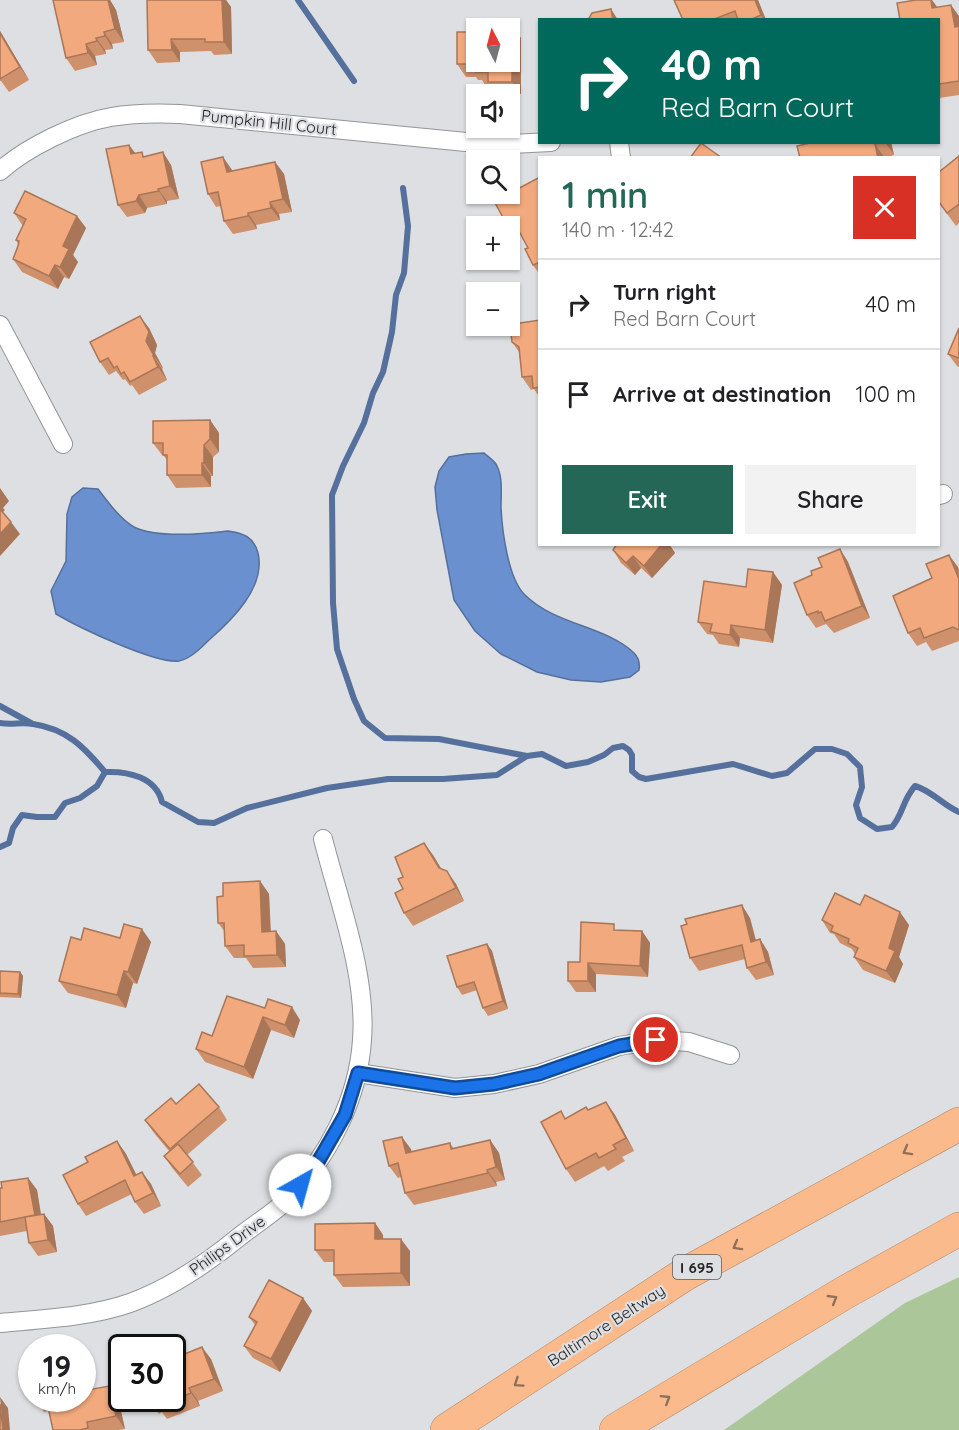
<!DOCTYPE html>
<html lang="en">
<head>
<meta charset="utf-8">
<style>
	body { margin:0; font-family:Quicksand,sans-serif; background:#f2f2f2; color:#202124; height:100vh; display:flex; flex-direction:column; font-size:22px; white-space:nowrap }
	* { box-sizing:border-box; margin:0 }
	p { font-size:20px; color:#757577 }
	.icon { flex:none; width:33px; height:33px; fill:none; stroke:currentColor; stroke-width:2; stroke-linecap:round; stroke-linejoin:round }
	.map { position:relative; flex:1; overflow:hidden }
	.panel { position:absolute; left:538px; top:156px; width:402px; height:390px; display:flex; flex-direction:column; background:#fff; border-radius:0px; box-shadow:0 2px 4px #0004 }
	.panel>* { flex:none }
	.banner { position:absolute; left:538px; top:18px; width:402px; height:126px; border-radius:0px; box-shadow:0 2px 4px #0004; background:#00695c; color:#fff; overflow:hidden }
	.needle { width:39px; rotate:354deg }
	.fabs { position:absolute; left:466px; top:18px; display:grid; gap:12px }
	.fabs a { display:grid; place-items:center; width:54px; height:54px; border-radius:0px; background:#fff; box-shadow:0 2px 4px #0004; font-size:30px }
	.speed { position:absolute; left:18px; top:1334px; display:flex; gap:12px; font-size:30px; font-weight:700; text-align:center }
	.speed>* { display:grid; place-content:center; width:78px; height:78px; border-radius:50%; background:#fff; box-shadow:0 2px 4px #0004; line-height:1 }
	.speed small { font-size:15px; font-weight:400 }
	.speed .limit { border:3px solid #111; border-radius:9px; background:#fff; color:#111 }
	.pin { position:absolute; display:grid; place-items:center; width:51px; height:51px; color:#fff; margin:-26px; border:3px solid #fff; border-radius:50%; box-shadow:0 2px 6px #0007 }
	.me { position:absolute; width:66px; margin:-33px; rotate:38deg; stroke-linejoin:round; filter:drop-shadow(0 0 4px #0008) }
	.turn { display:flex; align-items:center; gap:21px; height:126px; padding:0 24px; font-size:27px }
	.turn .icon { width:78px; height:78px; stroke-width:2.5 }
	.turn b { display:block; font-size:42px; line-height:51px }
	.round { display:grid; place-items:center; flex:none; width:63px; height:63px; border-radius:0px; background:#f2f2f2 }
	.summary { display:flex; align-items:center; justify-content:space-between; height:102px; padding:0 24px }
	h1 { font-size:36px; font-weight:600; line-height:45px; color:#246757 }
	.primary-button { display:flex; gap:12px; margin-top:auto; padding:12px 24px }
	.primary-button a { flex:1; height:69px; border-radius:0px; background:#246757; color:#fff; font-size:24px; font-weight:600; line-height:69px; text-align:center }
	.primary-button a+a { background:#f2f2f2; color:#202124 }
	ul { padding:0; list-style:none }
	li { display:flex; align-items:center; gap:18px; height:90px; padding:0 24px; border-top:2px solid #e0e0e0 }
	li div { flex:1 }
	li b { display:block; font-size:22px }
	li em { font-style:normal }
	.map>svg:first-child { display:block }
	.green { fill:#abc79a }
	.water { fill:#6a90cf; stroke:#55709c; stroke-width:1.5 }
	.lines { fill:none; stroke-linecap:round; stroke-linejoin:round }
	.stream { stroke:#55709c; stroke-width:6 }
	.minor-casing { stroke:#939598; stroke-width:20 }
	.motorway-casing { stroke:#b08668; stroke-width:34 }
	.minor { stroke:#fff; stroke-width:18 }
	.motorway { stroke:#fbba8b; stroke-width:33 }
	.wall { fill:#cf916c }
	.shaded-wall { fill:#a97658 }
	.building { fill:#f1a97d; stroke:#a97658; stroke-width:1.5; fill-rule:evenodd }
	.oneway { stroke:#907058 }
	.route-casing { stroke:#114b97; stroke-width:15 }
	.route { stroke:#1a73e8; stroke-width:10 }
	.labels { text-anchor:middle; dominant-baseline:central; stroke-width:4.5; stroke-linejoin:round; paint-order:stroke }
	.shield { fill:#dddfe2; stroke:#5c5d5e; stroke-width:1.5 }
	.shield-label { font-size:15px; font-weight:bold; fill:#252526 }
	.street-label { font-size:16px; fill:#252526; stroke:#dddfe2 }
</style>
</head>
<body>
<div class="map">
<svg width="959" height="1430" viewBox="0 0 959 1430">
	<rect width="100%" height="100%" fill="#dddfe2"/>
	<polygon class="green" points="959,1277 959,1430 724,1430 905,1303"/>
	<g class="water">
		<path d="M484,453c4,4 11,8 13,13 6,12 4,28 4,41 1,23 7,72 24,88 30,30 81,31 109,58 5,5 6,11 5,17l-9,7 -29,5 -30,-2 -34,-8 -36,-18 -26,-23 -21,-31 -17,-90 -2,-23 4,-16 10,-14 17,-3z"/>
		<path d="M83,488l15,1c10,13 22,30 36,38 22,11 69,7 94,4 15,2 26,6 30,22 8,34 -26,67 -49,87 -8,8 -19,19 -30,21 -24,3 -101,-34 -123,-47l-5,-23 15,-30 1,-47 5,-17z"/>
	</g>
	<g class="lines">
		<g class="stream">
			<polyline points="298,0 354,81"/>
			<polyline points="403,188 408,226 404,273 396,295 392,332 383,372 373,393 364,423 343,466 332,495 333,603 337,649 354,699 364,721 385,738 439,739 527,756"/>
			<polyline points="0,706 31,723"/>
			<path d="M0,723c11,2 22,-1 33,1 34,5 51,23 72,48 23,-1 51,5 57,30l36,20 16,1 33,-15 80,-20 61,-9h55l54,-4 30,-19 15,-2 24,12 22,-4 16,-7 9,-7 10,-2 6,4 3,5v16l7,6 7,2 87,-15 39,12 15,-3 28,-24h17l15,5 13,13 2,20 -6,18 4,13 17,11 15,-2c12,-15 10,-26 23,-41 17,5 28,19 44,26"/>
			<polyline points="0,847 9,843 13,828 22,815 37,817 55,817 65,803 80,798 97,786 105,772"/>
		</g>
		<g class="minor-casing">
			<g id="minor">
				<polyline points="619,142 621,158"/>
				<path d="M0,171c27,-24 76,-48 111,-54 23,-4 46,-4 69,-3l286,28 45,2 40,-2"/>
				<polyline points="0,325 63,444"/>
				<polyline points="939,495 943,494"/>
				<polyline points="358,1073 455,1088 494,1084 539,1074 619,1046 656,1040 689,1042 730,1055"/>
				<path d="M0,1323c43,-4 90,-6 130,-20 41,-15 76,-39 109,-66 15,-12 33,-23 47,-36 42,-44 72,-101 76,-161 5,-65 -23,-138 -39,-201"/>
			</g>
		</g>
		<g class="motorway-casing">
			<g id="motorway">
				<polyline points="447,1430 685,1274 959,1124"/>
				<polyline points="616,1430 844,1293 959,1229"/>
			</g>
		</g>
		<use href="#minor" class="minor"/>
		<use href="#motorway" class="motorway"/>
	</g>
	<g class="wall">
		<polygon points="53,0 110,0 116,10 124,42 112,44 113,49 105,50 106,54 95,56 97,65 75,71 66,58"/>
		<polygon points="147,0 226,0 231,7 232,54 214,55 211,51 180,52 180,62 157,63 148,50"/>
		<polygon points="758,0 766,20 683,20"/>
		<polygon points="932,0 937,7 959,16 959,95 939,98 939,20"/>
		<polygon points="494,24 521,38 521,94 497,94 491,85 485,85 482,80 478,80 476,77 466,77 457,64 472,32"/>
		<polygon points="0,31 29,80 9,92 1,81 0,81"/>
		<polygon points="810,142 891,142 894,155 884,158 800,158"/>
		<polygon points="129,145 135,153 171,165 179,199 167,201 167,204 147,208 145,213 127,217 118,205"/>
		<polygon points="959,156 959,223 956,226 939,203 939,172"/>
		<polygon points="223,157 232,171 275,162 284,174 292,212 279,214 280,220 256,225 257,229 233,234 224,221 221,206 216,207 208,194"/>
		<polygon points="540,177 540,275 533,265 528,248 519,231 514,234 510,228 510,226 509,226 505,221"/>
		<polygon points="14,213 77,216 86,228 73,255 78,262 69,279 64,277 58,289 22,272 13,259 18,244 16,240 23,226"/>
		<polygon points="540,320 540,398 534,389 531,390 522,377 519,352 512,342"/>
		<polygon points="149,328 157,345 155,353 163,368 162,369 167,380 139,395 132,385 130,386 125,379 123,380 116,371 109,375 100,362"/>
		<polygon points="959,328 959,367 957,366 948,354"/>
		<polygon points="210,420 219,433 219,452 213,457 213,476 211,476 211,487 176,488 167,475 167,460 163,455 162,455 153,443"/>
		<polygon points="612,544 669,544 675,553 652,578 641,568 635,575 621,563 613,550 615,547"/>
		<polygon points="840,549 848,562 870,618 834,633 826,624 816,628 807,615 812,575 822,567"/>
		<polygon points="958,567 959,569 959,641 932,651 926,642 917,646 908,633"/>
		<polygon points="773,572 782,585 773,643 740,638 739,647 719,644 713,635 707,634 698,622 746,587"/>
		<polygon points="433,855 441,869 456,884 464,901 413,926 404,913 403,889 403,877"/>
		<polygon points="260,881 269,894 271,932 276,931 285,944 286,967 253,968 246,958 234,958 225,946 225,932 218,923 223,896"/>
		<polygon points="860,905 909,925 899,957 903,964 895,983 863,970 854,957 855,954 852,949 840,943 834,934 830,933 822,920"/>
		<polygon points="750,918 756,940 760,939 768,952 774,975 756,980 747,968 745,959 699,971 690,958"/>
		<polygon points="619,930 642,931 650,943 648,977 596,974 596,992 576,992 568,981 580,962"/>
		<polygon points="120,938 151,942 137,984 133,983 126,1008 68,993 59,981 81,940"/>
		<polygon points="487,944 492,951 508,1009 488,1016 483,1008 477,990 462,995 457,987"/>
		<polygon points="0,971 20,972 23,976 21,998 0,997"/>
		<polygon points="227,996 300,1020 294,1038 271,1030 253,1079 205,1062 196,1049 212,1036"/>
		<polygon points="606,1102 615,1115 634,1151 622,1157 625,1161 608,1171 604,1166 575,1182 566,1169 566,1118 589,1110"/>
		<polygon points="176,1104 219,1107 227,1120 187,1155 202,1175 188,1187 173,1169 164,1156 169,1151 154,1133 145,1120"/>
		<polygon points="490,1140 499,1153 505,1180 496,1182 497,1186 414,1205 405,1193 401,1177 398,1178 389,1166 411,1149 411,1152 450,1143 454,1149"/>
		<polygon points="117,1141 126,1154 136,1175 151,1184 161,1206 144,1214 135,1202 132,1194 86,1216 78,1204 88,1162"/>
		<polygon points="28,1178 37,1190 41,1214 44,1214 53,1226 57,1252 38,1256 29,1243 27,1231 0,1236 0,1188"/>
		<polygon points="375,1223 383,1235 383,1239 410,1251 410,1286 343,1287 334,1275 334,1262 324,1262 315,1250"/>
		<polygon points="303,1298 312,1311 280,1372 253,1358 244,1346 255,1325 249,1317"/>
		<polygon points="211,1359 223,1391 198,1401 200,1406 167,1419 162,1412 159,1414 150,1401"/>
		<polygon points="109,1386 118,1398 125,1429 118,1430 53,1430 49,1411 44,1412 35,1398 82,1398"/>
	</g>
	<g class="shaded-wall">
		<polygon points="108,0 110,0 116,10 124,42 115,29"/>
		<polygon points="222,0 226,0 231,7 232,54 224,42"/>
		<polygon points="755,0 758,0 766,20 764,20 761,15"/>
		<polygon points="931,0 932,0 939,10 932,8"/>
		<polygon points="951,5 959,16 959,33 955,27"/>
		<polygon points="611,9 618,20 613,20"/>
		<polygon points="512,25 521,38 521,94 512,82"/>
		<polygon points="0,31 29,80 20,67 0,33"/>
		<polygon points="104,32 112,44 113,49 105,36"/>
		<polygon points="96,38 105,50 106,54 97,41"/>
		<polygon points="171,39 180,52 180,62 172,50"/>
		<polygon points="86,44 95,56 97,65 88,53"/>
		<polygon points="885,142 891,142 894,155"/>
		<polygon points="875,144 884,157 884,158 878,158"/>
		<polygon points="129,145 138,157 131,154"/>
		<polygon points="163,152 171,165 179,199 170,186"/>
		<polygon points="223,157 232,170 235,185 227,172"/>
		<polygon points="275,162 284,174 292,212 283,199"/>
		<polygon points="158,189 167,201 167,204 159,191"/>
		<polygon points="139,195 147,208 145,213 136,201"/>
		<polygon points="270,202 279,214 280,220 271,208"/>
		<polygon points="248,213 256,225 257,229 248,216"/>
		<polygon points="77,216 86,228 73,255 78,262 69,279 60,267 63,246"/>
		<polygon points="55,265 64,277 58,289 49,276"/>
		<polygon points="140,316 149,328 157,345 155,353 163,368 154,356 146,341"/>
		<polygon points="153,356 162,369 167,380 158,367"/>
		<polygon points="210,420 219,433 219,452 210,439"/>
		<polygon points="204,445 213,457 213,476 204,463"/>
		<polygon points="202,463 211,476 211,487 202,475"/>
		<polygon points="0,488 9,501 3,508 5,510 2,513 0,511"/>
		<polygon points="11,522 20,534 0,556 0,534"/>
		<polygon points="662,544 669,544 675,553 652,578 644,566"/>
		<polygon points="840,549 848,562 870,618 862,606"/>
		<polygon points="949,555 958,567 959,579"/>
		<polygon points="633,556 641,568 635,575 626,563"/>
		<polygon points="773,572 782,585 773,643 765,630"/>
		<polygon points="731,625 740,638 739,647 730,635"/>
		<polygon points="424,843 433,855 448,880 439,868"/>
		<polygon points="447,871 456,884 464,901 456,888"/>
		<polygon points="260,881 269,894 271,944 262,932"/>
		<polygon points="742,905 750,918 759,954 751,942"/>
		<polygon points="900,912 909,925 899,957 903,964 895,983 886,971 889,948"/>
		<polygon points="142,929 151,942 137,984 128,972"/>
		<polygon points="276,931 285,944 286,967 277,955"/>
		<polygon points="642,931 650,943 648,977 640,966"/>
		<polygon points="760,939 768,952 774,975 766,962"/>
		<polygon points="487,944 492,951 508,1009 503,1001"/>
		<polygon points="588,963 596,974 596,992 588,981"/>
		<polygon points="124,971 133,983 126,1008 117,995"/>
		<polygon points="20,972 23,976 21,998 18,994"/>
		<polygon points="292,1007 300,1020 294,1038 285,1025"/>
		<polygon points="263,1017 271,1030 253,1079 244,1067"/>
		<polygon points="606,1102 615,1115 634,1151 626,1138"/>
		<polygon points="402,1137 411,1149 415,1166 406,1153"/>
		<polygon points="490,1140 499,1153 505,1180 496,1167"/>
		<polygon points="117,1141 126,1154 143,1188 134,1176"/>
		<polygon points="487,1170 496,1182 497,1186 488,1173"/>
		<polygon points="142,1172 151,1184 161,1206 153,1193"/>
		<polygon points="28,1178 37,1190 43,1228 35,1215"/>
		<polygon points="44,1214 53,1226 57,1252 48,1240"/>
		<polygon points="375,1223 383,1235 384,1252 375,1239"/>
		<polygon points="401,1239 410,1251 410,1286 401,1273"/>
		<polygon points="303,1298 312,1311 280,1372 271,1359"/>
		<polygon points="202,1347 211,1359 223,1391 214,1379"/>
		<polygon points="109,1386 118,1398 125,1429 116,1416"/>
		<polygon points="189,1388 198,1401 200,1406 191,1393"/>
		<polygon points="0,1397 8,1408 10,1430 3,1430"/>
	</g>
	<g class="building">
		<polygon points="53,0 108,0 115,29 104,32 105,36 96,38 97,41 86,44 88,53 66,58"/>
		<polygon points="147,0 222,0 224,42 205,42 205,39 171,39 172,50 148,50"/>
		<polygon points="674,0 755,0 761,15 750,20 738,20 735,11 712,20 683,20"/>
		<polygon points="916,0 931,0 932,8 951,5 955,27 959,26 959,81 939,84 939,20 900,20 897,3"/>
		<polygon points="611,9 613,20 588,20 592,13"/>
		<path d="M472,21h20v3l20,1v57h-24v-10h-12l1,-5h-8v-3h-12v-32h15zM477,28h33v34h-33z"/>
		<polygon points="0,33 20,67 0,79"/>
		<polygon points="810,142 884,142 875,144 878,158 800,158 797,146 810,143"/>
		<polygon points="701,143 722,158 690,158"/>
		<polygon points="129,145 131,154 142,152 143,157 163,152 170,186 158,189 159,191 139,195 136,201 118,205 106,149"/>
		<polygon points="959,156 959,207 958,205 947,213 939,202 939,172"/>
		<polygon points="223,157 227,172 275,162 283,199 270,202 271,208 248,213 248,216 224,221 218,192 208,194 201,162"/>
		<polygon points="540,177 540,262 533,265 525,249 528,248 512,218 505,221 494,201 510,194 510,193"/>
		<polygon points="25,191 77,216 63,246 69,249 60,267 55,265 49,276 13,259 18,246 19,241 16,240 26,219 14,213"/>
		<polygon points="140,316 149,332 146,341 154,356 153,356 158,367 130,382 124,372 121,374 117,366 114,368 108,358 100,362 90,342"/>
		<polygon points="540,320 540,387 533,388 532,376 522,377 519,347 512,342 511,334 520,323"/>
		<polygon points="959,328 959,358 948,354"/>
		<polygon points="210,420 210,439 204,445 204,463 202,463 202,475 167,475 167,455 163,455 163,443 153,443 153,421"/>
		<polygon points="0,509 11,522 0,534"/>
		<polygon points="662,544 644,566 633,556 626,563 613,550 617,544"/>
		<polygon points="840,549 862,606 825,621 821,612 818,613 818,611 807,615 794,583 812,575 811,571 822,567 818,558"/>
		<polygon points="949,555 959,579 959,630 953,627 924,638 920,628 908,633 893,596 932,578 926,564"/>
		<polygon points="748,569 773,572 765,630 731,625 730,635 710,632 712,624 698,622 704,581 746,587"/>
		<polygon points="424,843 439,868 447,871 456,888 404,913 395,893 403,889 398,879 403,877 395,857"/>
		<polygon points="260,881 262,932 276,931 277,955 244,956 244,945 225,946 224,923 218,923 217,897 223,896 223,883"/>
		<polygon points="835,893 860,905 865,895 900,912 889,948 895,951 886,971 854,957 858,948 848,943 849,939 831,931 833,926 822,920"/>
		<polygon points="742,905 751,942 760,939 766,962 747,968 742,945 690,958 681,926 687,924 685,919"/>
		<polygon points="581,922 614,924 614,930 642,931 640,966 588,963 588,981 568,981 568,962 580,962"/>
		<polygon points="124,924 142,929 128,972 124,971 117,995 59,981 71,937 81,940 84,928 120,938"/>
		<polygon points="487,944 503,1001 483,1008 474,982 457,987 447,956"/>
		<polygon points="0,971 20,972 18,994 0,993"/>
		<polygon points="227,996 265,1008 268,999 292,1007 285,1025 263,1017 244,1067 196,1049 202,1032 212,1036"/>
		<polygon points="199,1084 219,1107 170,1149 145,1120 171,1098 176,1104"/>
		<polygon points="606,1102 626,1138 613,1145 616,1149 599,1158 596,1153 566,1169 541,1122 561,1111 565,1119 586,1107 588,1110"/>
		<polygon points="402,1137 406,1153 450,1143 451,1149 490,1140 496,1167 487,1170 488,1173 405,1193 398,1163 389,1166 383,1141"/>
		<polygon points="117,1141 134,1176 142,1172 153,1193 135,1202 125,1180 78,1204 63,1175 88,1162 85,1157"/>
		<polygon points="178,1144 193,1162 180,1174 164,1156"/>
		<polygon points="28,1178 35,1215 0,1222 0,1188 2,1188 1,1182"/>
		<polygon points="44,1214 48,1240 29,1243 25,1217"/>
		<polygon points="375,1223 375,1239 401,1239 401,1273 334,1275 334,1250 315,1250 315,1224"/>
		<polygon points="269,1280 303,1298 271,1359 244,1346 257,1322 249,1317"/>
		<polygon points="202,1347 214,1379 189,1388 191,1393 158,1406 156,1399 150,1401 149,1398 172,1398 172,1359"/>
		<polygon points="109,1386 116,1416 87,1422 88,1428 80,1430 53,1430 46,1398 82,1398 82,1391"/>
		<polygon points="0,1404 3,1430 0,1430"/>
	</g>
	<defs><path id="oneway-chevron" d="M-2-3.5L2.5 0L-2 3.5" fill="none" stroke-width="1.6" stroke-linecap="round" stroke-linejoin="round" transform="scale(1.5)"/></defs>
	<g class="oneway">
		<use href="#oneway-chevron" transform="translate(907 1151) rotate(151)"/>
		<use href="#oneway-chevron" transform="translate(737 1246) rotate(151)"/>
		<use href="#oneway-chevron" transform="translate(833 1299) rotate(-31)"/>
		<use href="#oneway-chevron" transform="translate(518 1383) rotate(146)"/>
		<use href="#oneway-chevron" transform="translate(666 1399) rotate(-32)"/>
	</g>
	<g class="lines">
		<g class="route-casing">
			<polyline id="route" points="300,1185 315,1167 345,1115 358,1073 455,1088 494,1084 539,1074 619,1046 656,1040"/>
		</g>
		<use href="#route" class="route"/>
	</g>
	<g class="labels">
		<rect class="shield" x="673" y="1255" width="48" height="24" rx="4.5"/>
		<g class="shield-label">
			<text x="697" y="1267">I 695</text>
		</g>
		<g class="street-label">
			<text transform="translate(269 122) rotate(6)">Pumpkin Hill Court</text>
			<text transform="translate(227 1245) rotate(-36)">Philips Drive</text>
			<text transform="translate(606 1325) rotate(-33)">Baltimore Beltway</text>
		</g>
	</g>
</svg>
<div class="fabs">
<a><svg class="needle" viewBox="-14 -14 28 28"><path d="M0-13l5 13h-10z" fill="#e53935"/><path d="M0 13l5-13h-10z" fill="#757577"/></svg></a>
<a><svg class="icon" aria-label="sound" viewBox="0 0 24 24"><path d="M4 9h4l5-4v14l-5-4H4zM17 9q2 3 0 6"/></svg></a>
<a><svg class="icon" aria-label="search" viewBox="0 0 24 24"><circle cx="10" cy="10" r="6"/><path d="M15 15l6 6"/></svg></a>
<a>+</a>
<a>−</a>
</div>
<div class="speed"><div>19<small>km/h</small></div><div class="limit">30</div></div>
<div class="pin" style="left:656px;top:1040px;background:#d93025"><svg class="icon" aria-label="arrive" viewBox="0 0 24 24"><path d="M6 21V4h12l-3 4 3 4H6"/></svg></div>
<svg class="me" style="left:300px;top:1185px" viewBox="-20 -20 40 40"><circle r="19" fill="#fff"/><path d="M0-13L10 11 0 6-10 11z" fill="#1a73e8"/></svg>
<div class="banner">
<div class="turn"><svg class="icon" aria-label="right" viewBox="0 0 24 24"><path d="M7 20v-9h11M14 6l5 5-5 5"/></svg><div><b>40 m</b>Red Barn Court</div></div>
</div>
<section class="panel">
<div class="summary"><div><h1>1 min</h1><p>140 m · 12:42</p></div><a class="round" style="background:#d93025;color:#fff"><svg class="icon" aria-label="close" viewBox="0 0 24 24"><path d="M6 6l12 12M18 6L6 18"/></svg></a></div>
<ul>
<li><svg class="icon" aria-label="right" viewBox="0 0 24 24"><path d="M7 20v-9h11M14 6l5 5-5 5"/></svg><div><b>Turn right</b><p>Red Barn Court</p></div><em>40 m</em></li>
<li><svg class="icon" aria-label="arrive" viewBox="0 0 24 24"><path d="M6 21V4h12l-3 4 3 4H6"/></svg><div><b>Arrive at destination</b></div><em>100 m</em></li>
</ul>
<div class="primary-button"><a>Exit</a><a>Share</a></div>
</section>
</div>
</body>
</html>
